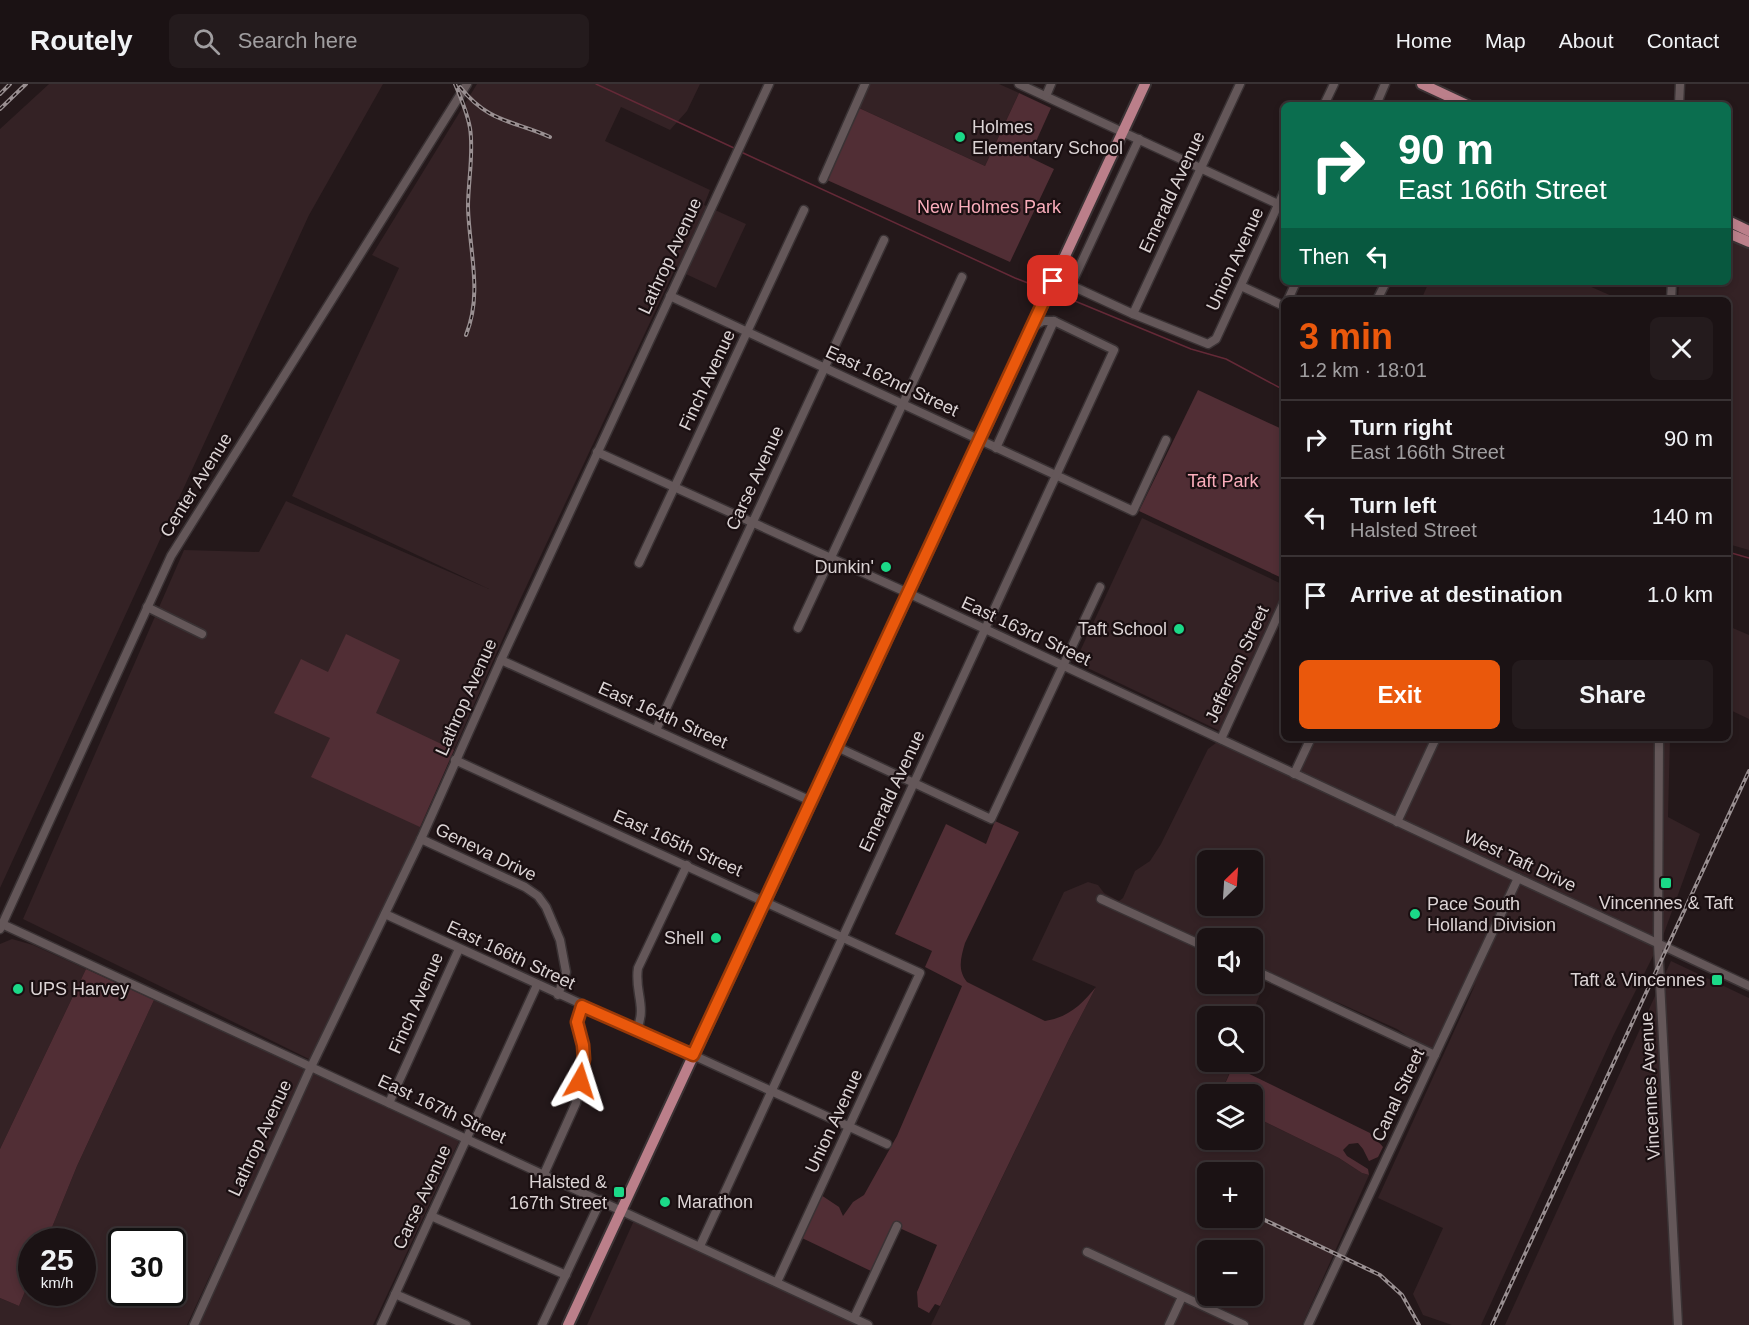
<!DOCTYPE html>
<html lang="en">
<head>
<meta charset="utf-8">
<style>
	body { margin:0; font-family:Helvetica,sans-serif; background:#241b1d; color:#f1f3f6; height:100vh; display:flex; flex-direction:column; font-size:22px; white-space:nowrap }
	* { box-sizing:border-box; margin:0 }
	p { font-size:20px; color:#a09ea0 }
	.icon { flex:none; width:33px; height:33px; fill:none; stroke:currentColor; stroke-width:2; stroke-linecap:round; stroke-linejoin:round }
	.map { position:relative; flex:1; overflow:hidden }
	.side { position:absolute; left:1281px; top:213px; width:450px; height:444px; display:flex; flex-direction:column; background:#1b1214; border-radius:9px; box-shadow:0 3px 9px #0003,0 0 0 2px #393234 }
	.side>* { flex:none }
	.top-card { position:absolute; left:1281px; top:18px; width:450px; height:183px; border-radius:9px; box-shadow:0 3px 9px #0003,0 0 0 2px #393234; background:#0b6e4f; color:#fff; overflow:hidden }
	.needle { width:39px; rotate:25deg }
	.tools { position:absolute; left:1197px; top:766px; display:grid; gap:12px }
	.tools a { display:grid; place-items:center; width:66px; height:66px; border-radius:9px; background:#1b1214; box-shadow:0 3px 9px #0003,0 0 0 2px #393234; font-size:30px }
	.speed { position:absolute; left:18px; top:1144px; display:flex; gap:12px; font-size:30px; font-weight:700; text-align:center }
	.speed>* { display:grid; place-content:center; width:78px; height:78px; border-radius:50%; background:#1b1214; box-shadow:0 3px 9px #0003,0 0 0 2px #393234; line-height:1 }
	.speed small { font-size:15px; font-weight:400 }
	.speed .limit { border:3px solid #111; border-radius:9px; background:#fff; color:#111 }
	.pin { position:absolute; display:grid; place-items:center; width:51px; height:51px; color:#fff; margin:-26px; border-radius:12px; box-shadow:0 3px 9px #0006 }
	.me { position:absolute; width:66px; margin:-33px; rotate:6deg; stroke-linejoin:round; filter:drop-shadow(0 0 4px #0008) }
	.turn { display:flex; align-items:center; gap:21px; height:126px; padding:0 18px; font-size:27px }
	.turn .icon { width:78px; height:78px; stroke-width:2.5 }
	.turn b { display:block; font-size:42px; line-height:51px }
	.then { display:flex; align-items:center; height:57px; padding:0 18px; background:#0003; gap:12px; font-size:22px }
	.round { display:grid; place-items:center; flex:none; width:63px; height:63px; border-radius:9px; background:#241b1d }
	.overview { display:flex; align-items:center; justify-content:space-between; height:102px; padding:0 18px }
	h1 { font-size:36px; font-weight:600; line-height:45px; color:#ea580c }
	.cta { display:flex; gap:12px; margin-top:auto; padding:12px 18px }
	.cta a { flex:1; height:69px; border-radius:9px; background:#ea580c; color:#fff; font-size:24px; font-weight:600; line-height:69px; text-align:center }
	.cta a+a { background:#241b1d; color:#f1f3f6 }
	ul { padding:0; list-style:none }
	li { display:flex; align-items:center; gap:18px; height:78px; padding:0 18px; border-top:2px solid #393234 }
	li div { flex:1 }
	li b { display:block; font-size:22px }
	li em { font-style:normal }
	header { display:flex; align-items:center; gap:36px; box-sizing:border-box; height:84px; padding:0 30px; background:#1b1214; border-bottom:2px solid #393234 }
	header strong { font-size:28px }
	nav { display:flex; gap:33px; margin-inline-start:auto; font-size:21px }
	.search { width:420px; height:54px; background:#241b1d; display:flex; align-items:center; gap:15px; box-sizing:border-box; padding:0 21px; border-radius:9px; color:#a09ea0; font-size:22px }
	.map>svg:first-child { display:block }
	.built { fill:#342225; fill-rule:evenodd }
	.green { fill:#512e35 }
	.lines { fill:none; stroke-linecap:round; stroke-linejoin:round }
	.stream { stroke:#642937; stroke-width:1.5 }
	.minor-casing { stroke:#3a3234; stroke-width:11 }
	.major-casing { stroke:#3a3234; stroke-width:14 }
	.minor { stroke:#645759; stroke-width:8 }
	.major { stroke:#bb7f8a; stroke-width:10 }
	.rail-casing { stroke:#998f91; stroke-width:4 }
	.rail { stroke:#1a0f11; stroke-width:1.5; stroke-dasharray:4.5; stroke-linecap:butt }
	.route-casing { stroke:#983908; stroke-width:15 }
	.route { stroke:#ea580c; stroke-width:10 }
	.poi-dot { fill:#1bd988; stroke:#1a0f11; stroke-width:2 }
	.labels { text-anchor:middle; dominant-baseline:central; stroke-width:4.5; stroke-linejoin:round; paint-order:stroke }
	.poi-label { font-size:18px; fill:#dcd4d5; stroke:#1a0f11; text-anchor:end }
	.street-label { font-size:18px; fill:#dcd4d5; stroke:#1a0f11 }
	.park-label { font-size:18px; fill:#faadbb; stroke:#1a0f11 }
</style>
</head>
<body>
<header>
<strong>Routely</strong>
<div class="search"><svg class="icon" aria-label="search" viewBox="0 0 24 24"><circle cx="10" cy="10" r="6"/><path d="M15 15l6 6"/></svg>Search here</div>
<nav><a>Home</a><a>Map</a><a>About</a><a>Contact</a></nav>
</header>
<div class="map">
<svg width="1749" height="1241" viewBox="0 0 1749 1241">
	<rect width="100%" height="100%" fill="#24181a"/>
	<g class="built">
		<polygon points="49,0 383,0 309,131 0,804 0,45"/>
		<polygon points="477,0 700,0 687,27 670,46 621,23 605,57 710,106 704,121 746,140 716,204 675,185 519,518 402,785 311,976 23,835 184,466 259,468 286,417 489,505 292,412 399,184 372,171"/>
		<polygon points="870,0 999,0 1019,9 985,82 859,24"/>
		<polygon points="1728,155 1749,165 1749,466 1728,460 1728,216 1678,216 1679,198 1728,198"/>
		<polygon points="1429,198 1580,198 1621,216 1421,216"/>
		<polygon points="1142,434 1284,501 1284,511 1220,647 1075,578"/>
		<polygon points="1728,542 1749,551 1749,635 1728,625"/>
		<path d="M1311,654h359l-2,79 32,17 -37,102 -49,98 -133,291h-29l-29,-10 -10,-21 30,-66 -65,-30 98,-215 -41,72 -38,-26 -58,-26 -72,-27 -16,41h-43v45h26l-14,33h-12v45h44l1,-24 86,42 23,15 7,2 -67,150h-371l138,-286 27,-52 -64,-27 32,-68 24,-10 10,3 6,8 15,8 4,-3 12,-27 15,-10 11,-17 47,-95 13,-10 73,35zM1208,777h44v45h-44zM1208,855h44v45h-44zM1208,1089h44v45h-44zM1208,1167h44v45h-44z"/>
		<polygon points="12,855 33,861 86,885 0,1065 0,860"/>
		<polygon points="1671,877 1749,914 1749,1241 1505,1241"/>
		<path d="M154,916l151,70 -118,255h-187v-27l19,8 12,-29 1,16h50v-51h-36l31,-76zM122,1158h50v51h-50z"/>
		<polygon points="313,990 459,1057 373,1241 197,1241"/>
		<polygon points="636,1132 868,1241 587,1241"/>
	</g>
	<g class="green">
		<polygon points="1019,9 1051,24 1029,73 1054,85 1010,178 827,96 859,24 985,82"/>
		<polygon points="1198,306 1284,346 1284,489 1282,494 1139,427"/>
		<polygon points="346,550 400,576 376,629 454,666 420,743 311,693 330,654 274,629 301,575 328,588"/>
		<path d="M995,737l24,11 -54,111c-4,14 -8,27 2,39l78,39c24,-4 36,-16 51,-34l-27,52 -129,267 -5,-2 -6,9 -11,-6 -1,-15 20,-47 -42,-19 -22,46 -71,-34 19,-43 18,12 4,9 10,-14 11,-7 33,-59 65,-150 -37,-19 7,-16 -37,-17 51,-110 40,20z"/>
		<polygon points="86,885 154,916 77,1082 46,1158 32,1158 31,1193 19,1222 0,1214 0,1065"/>
		<path d="M1233,982l137,67c3,7 9,8 13,14l-5,10 -9,4 -6,-12 -5,-6 -9,1 -6,6 4,6 21,13 1,6 -7,-2 -23,-15 -86,-42 -1,-21h-32z"/>
	</g>
	<g class="lines">
		<g class="stream">
			<polyline points="596,0 734,64"/>
			<polyline points="741,68 1015,194 1046,206"/>
			<polyline points="1053,208 1191,265 1226,275 1284,306"/>
			<polyline points="1728,468 1749,474"/>
		</g>
		<g class="minor-casing">
			<g id="minor">
				<polyline points="1019,0 1278,120"/>
				<polyline points="1046,12 1051,0"/>
				<polyline points="1324,21 1334,0"/>
				<polyline points="1376,21 1385,0"/>
				<polyline points="1679,21 1680,0"/>
				<polyline points="823,95 865,0"/>
				<polyline points="1055,194 1133,230 1208,260 1216,255 1284,108"/>
				<polyline points="1071,201 1139,55"/>
				<polyline points="1241,202 1284,222"/>
				<polyline points="670,212 1133,427 1166,356"/>
				<polyline points="1288,216 1296,198"/>
				<polyline points="1377,216 1386,198"/>
				<polyline points="1671,216 1672,198"/>
				<polyline points="1133,230 1240,0"/>
				<polyline points="996,364 1054,237"/>
				<polyline points="597,368 908,509 1749,902"/>
				<polyline points="639,479 804,126"/>
				<polyline points="147,523 202,550"/>
				<polyline points="798,544 962,193"/>
				<polyline points="501,576 811,717"/>
				<polyline points="656,646 884,156"/>
				<polyline points="1659,654 1658,860 1678,1241"/>
				<polyline points="1221,655 1284,518"/>
				<polyline points="837,663 991,735 1100,503"/>
				<polyline points="455,676 920,889 777,1198"/>
				<polyline points="1294,690 1311,654"/>
				<polyline points="1397,738 1436,654"/>
				<polyline points="421,755 525,803 538,812 546,823 560,856 566,888 558,911"/>
				<polyline points="1101,815 1208,864"/>
				<polyline points="385,830 887,1060"/>
				<polyline points="2,840 868,1241"/>
				<polyline points="0,845 171,472 467,0"/>
				<polyline points="1252,885 1435,971"/>
				<path d="M637,945c10,-23 -3,-38 1,-61l49,-103"/>
				<polyline points="389,1019 459,865"/>
				<polyline points="544,1090 576,1019 584,975 583,961 577,938 582,922"/>
				<polyline points="431,1132 566,1191"/>
				<polyline points="700,1162 1114,266 1054,237 1043,237 1032,243"/>
				<polyline points="1087,1168 1244,1241"/>
				<polyline points="395,1210 466,1241"/>
				<polyline points="854,1234 897,1142"/>
				<polyline points="194,1241 311,983 421,755 501,576 769,0"/>
				<polyline points="381,1241 537,901"/>
				<polyline points="542,1241 601,1116"/>
				<polyline points="1169,1241 1182,1213"/>
				<polyline points="1308,1241 1518,794"/>
			</g>
		</g>
		<g class="major-casing">
			<g id="major">
				<polyline points="1422,0 1467,21"/>
				<polyline points="1728,137 1749,147"/>
				<polyline points="1728,149 1749,158"/>
				<polyline points="568,1241 1145,0"/>
			</g>
		</g>
		<use href="#minor" class="minor"/>
		<use href="#major" class="major"/>
		<g class="rail-casing">
			<g id="rail">
				<path d="M455,0c6,14 12,28 15,44 4,25 -2,53 -2,79 1,43 15,86 -2,128"/>
				<path d="M460,3c29,36 52,33 90,50"/>
				<polyline points="0,10 10,0"/>
				<polyline points="0,25 26,0"/>
				<polyline points="1252,1130 1380,1191 1402,1211 1419,1241"/>
				<polyline points="1492,1241 1749,687"/>
			</g>
		</g>
		<use href="#rail" class="rail"/>
	</g>
	<g class="lines">
		<g class="route-casing">
			<polyline id="route" points="580,997 584,975 583,961 577,938 582,922 693,971 1053,197"/>
		</g>
		<use href="#route" class="route"/>
	</g>
	<g class="poi-dot">
		<circle cx="960" cy="53" r="6"/>
		<circle cx="886" cy="483" r="6"/>
		<circle cx="1179" cy="545" r="6"/>
		<rect x="1660" y="793" width="12" height="12" rx="3"/>
		<circle cx="1415" cy="830" r="6"/>
		<circle cx="716" cy="854" r="6"/>
		<rect x="1711" y="890" width="12" height="12" rx="3"/>
		<circle cx="18" cy="905" r="6"/>
		<rect x="613" y="1102" width="12" height="12" rx="3"/>
		<circle cx="665" cy="1118" r="6"/>
	</g>
	<g class="labels">
		<g class="poi-label">
			<text x="972" y="43" text-anchor="start">Holmes<tspan x="972" dy="21">Elementary School</tspan></text>
			<text x="874" y="483">Dunkin'</text>
			<text x="1167" y="545">Taft School</text>
			<text x="1666" y="819" text-anchor="middle">Vincennes &amp; Taft</text>
			<text x="1427" y="820" text-anchor="start">Pace South<tspan x="1427" dy="21">Holland Division</tspan></text>
			<text x="704" y="854">Shell</text>
			<text x="1705" y="896">Taft &amp; Vincennes</text>
			<text x="30" y="905" text-anchor="start">UPS Harvey</text>
			<text x="607" y="1098">Halsted &amp;<tspan x="607" dy="21">167th Street</tspan></text>
			<text x="677" y="1118" text-anchor="start">Marathon</text>
		</g>
		<g class="street-label">
			<text transform="translate(1172 108) rotate(-65)">Emerald Avenue</text>
			<text transform="translate(670 172) rotate(-65)">Lathrop Avenue</text>
			<text transform="translate(1235 175) rotate(-65)">Union Avenue</text>
			<text transform="translate(707 296) rotate(-65)">Finch Avenue</text>
			<text transform="translate(892 297) rotate(25)">East 162nd Street</text>
			<text transform="translate(755 394) rotate(-65)">Carse Avenue</text>
			<text transform="translate(196 401) rotate(-58)">Center Avenue</text>
			<text transform="translate(1026 547) rotate(25)">East 163rd Street</text>
			<text transform="translate(1237 580) rotate(-65)">Jefferson Street</text>
			<text transform="translate(466 613) rotate(-66)">Lathrop Avenue</text>
			<text transform="translate(663 631) rotate(24)">East 164th Street</text>
			<text transform="translate(892 707) rotate(-65)">Emerald Avenue</text>
			<text transform="translate(678 759) rotate(24)">East 165th Street</text>
			<text transform="translate(486 768) rotate(26)">Geneva Drive</text>
			<text transform="translate(1520 777) rotate(25)">West Taft Drive</text>
			<text transform="translate(511 871) rotate(25)">East 166th Street</text>
			<text transform="translate(416 919) rotate(-66)">Finch Avenue</text>
			<text transform="translate(1650 1002) rotate(-93)">Vincennes Avenue</text>
			<text transform="translate(1398 1011) rotate(-65)">Canal Street</text>
			<text transform="translate(442 1025) rotate(25)">East 167th Street</text>
			<text transform="translate(834 1037) rotate(-65)">Union Avenue</text>
			<text transform="translate(260 1054) rotate(-65)">Lathrop Avenue</text>
			<text transform="translate(422 1113) rotate(-65)">Carse Avenue</text>
		</g>
		<g class="park-label">
			<text x="989" y="123">New Holmes Park</text>
			<text x="1223" y="397">Taft Park</text>
		</g>
	</g>
</svg>
<div class="tools">
<a><svg class="needle" viewBox="-14 -14 28 28"><path d="M0-13l5 13h-10z" fill="#e53935"/><path d="M0 13l5-13h-10z" fill="#a09ea0"/></svg></a>
<a><svg class="icon" aria-label="sound" viewBox="0 0 24 24"><path d="M4 9h4l5-4v14l-5-4H4zM17 9q2 3 0 6"/></svg></a>
<a><svg class="icon" aria-label="search" viewBox="0 0 24 24"><circle cx="10" cy="10" r="6"/><path d="M15 15l6 6"/></svg></a>
<a><svg class="icon" aria-label="layers" viewBox="0 0 24 24"><path d="M12 4l9 5-9 5-9-5zM3 14l9 5 9-5"/></svg></a>
<a>+</a>
<a>−</a>
</div>
<div class="speed"><div>25<small>km/h</small></div><div class="limit">30</div></div>
<div class="pin" style="left:1053px;top:197px;background:#d93025"><svg class="icon" aria-label="arrive" viewBox="0 0 24 24"><path d="M6 21V4h12l-3 4 3 4H6"/></svg></div>
<svg class="me" style="left:580px;top:997px" viewBox="-20 -20 40 40"><path d="M0-17L14 15 0 8-14 15z" fill="#ea580c" stroke="#fff" stroke-width="4"/></svg>
<div class="top-card">
<div class="turn"><svg class="icon" aria-label="right" viewBox="0 0 24 24"><path d="M7 20v-9h11M14 6l5 5-5 5"/></svg><div><b>90 m</b>East 166th Street</div></div>
<div class="then">Then<svg class="icon" aria-label="left" viewBox="0 0 24 24"><path d="M17 20v-9H6M10 6l-5 5 5 5"/></svg></div>
</div>
<section class="side">
<div class="overview"><div><h1>3 min</h1><p>1.2 km · 18:01</p></div><a class="round"><svg class="icon" aria-label="close" viewBox="0 0 24 24"><path d="M6 6l12 12M18 6L6 18"/></svg></a></div>
<ul>
<li><svg class="icon" aria-label="right" viewBox="0 0 24 24"><path d="M7 20v-9h11M14 6l5 5-5 5"/></svg><div><b>Turn right</b><p>East 166th Street</p></div><em>90 m</em></li>
<li><svg class="icon" aria-label="left" viewBox="0 0 24 24"><path d="M17 20v-9H6M10 6l-5 5 5 5"/></svg><div><b>Turn left</b><p>Halsted Street</p></div><em>140 m</em></li>
<li><svg class="icon" aria-label="arrive" viewBox="0 0 24 24"><path d="M6 21V4h12l-3 4 3 4H6"/></svg><div><b>Arrive at destination</b></div><em>1.0 km</em></li>
</ul>
<div class="cta"><a>Exit</a><a>Share</a></div>
</section>
</div>
</body>
</html>
